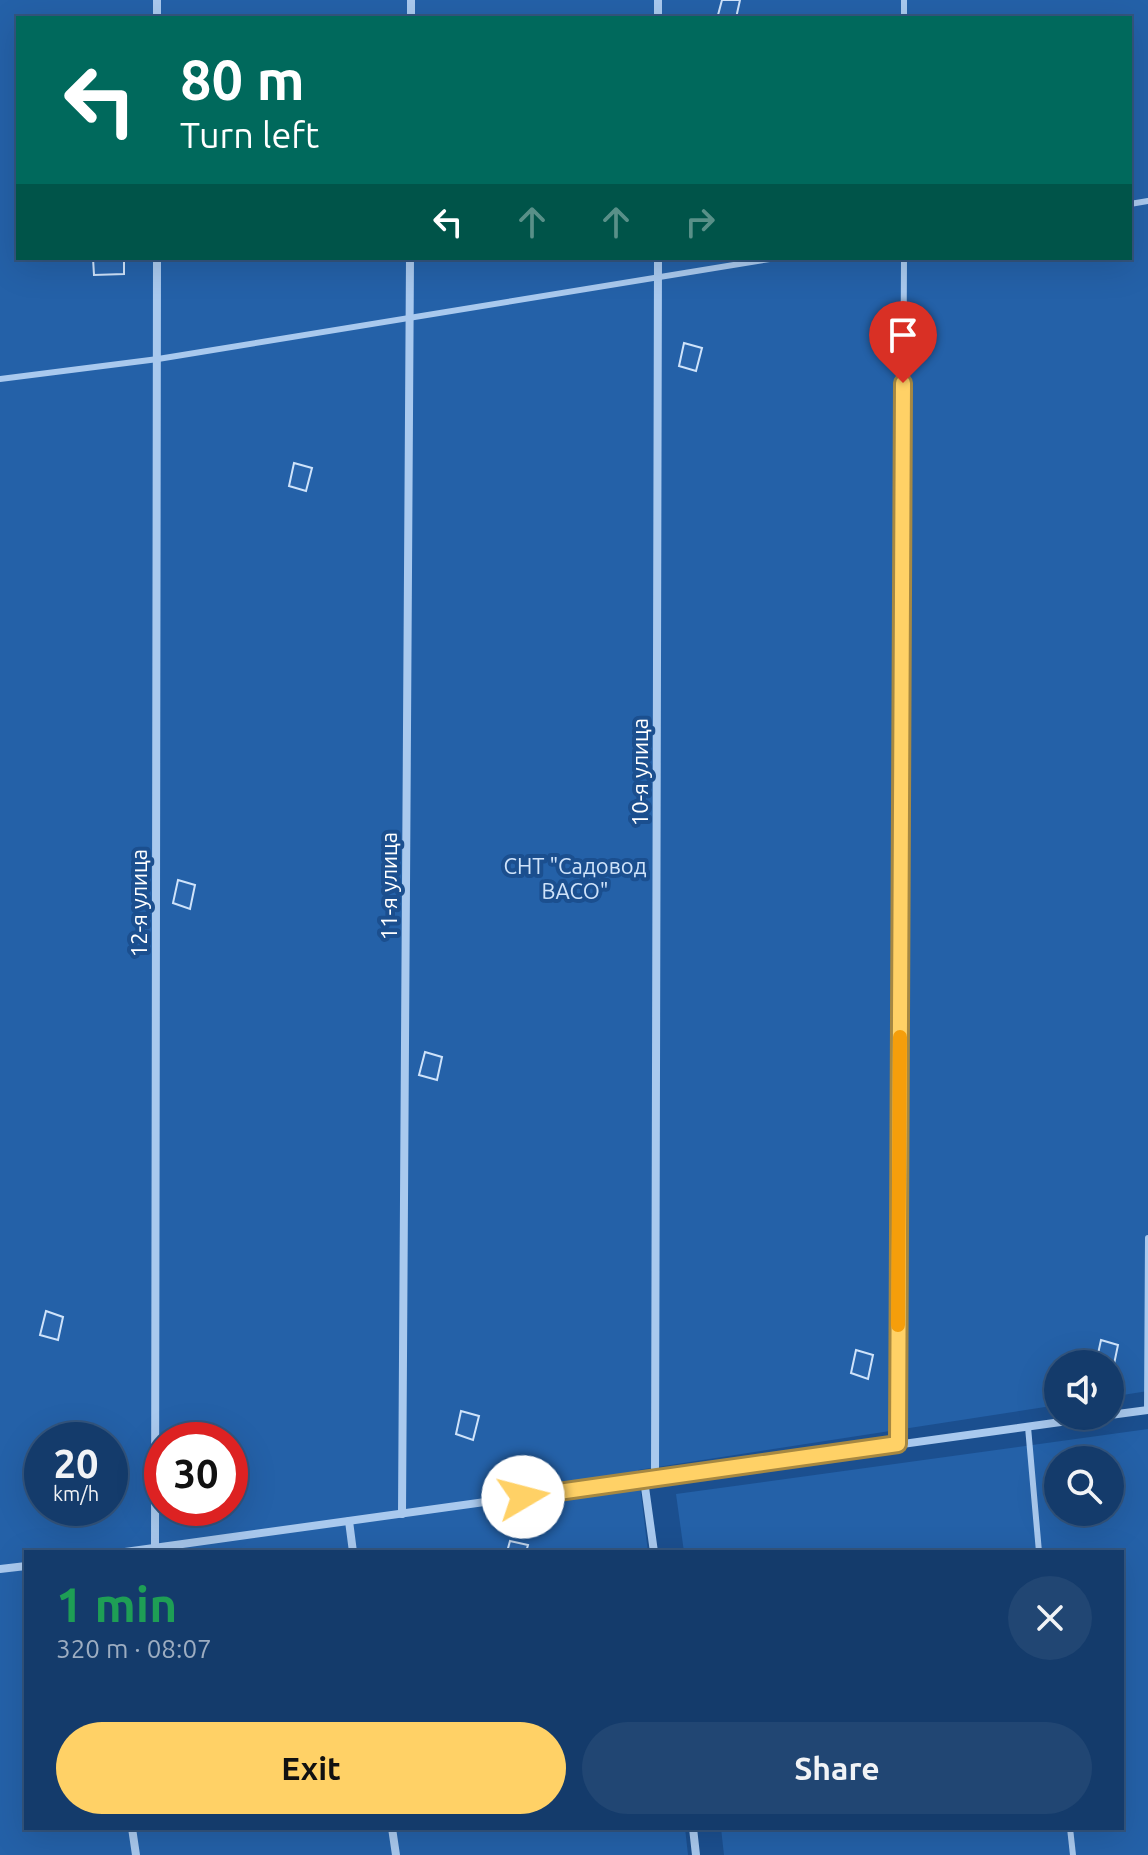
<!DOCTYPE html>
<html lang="en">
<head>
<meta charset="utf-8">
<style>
	body { margin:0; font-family:Ubuntu,sans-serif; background:#214673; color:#f1f3f6; height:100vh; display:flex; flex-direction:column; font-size:30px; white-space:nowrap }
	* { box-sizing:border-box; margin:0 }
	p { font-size:26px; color:#9dadc1 }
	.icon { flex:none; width:44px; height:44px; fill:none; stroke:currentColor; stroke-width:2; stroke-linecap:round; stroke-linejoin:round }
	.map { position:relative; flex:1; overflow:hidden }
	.drawer { position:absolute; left:24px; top:1550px; width:1100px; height:280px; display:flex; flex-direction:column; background:#143b6b; border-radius:0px; box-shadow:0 8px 32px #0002,0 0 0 2px #33557e }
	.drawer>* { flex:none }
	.guide { position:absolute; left:16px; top:16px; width:1116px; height:244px; border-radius:0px; box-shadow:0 8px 32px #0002,0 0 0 2px #33557e; background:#00695c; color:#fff; overflow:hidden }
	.buttons { position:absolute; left:1044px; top:1350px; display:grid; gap:16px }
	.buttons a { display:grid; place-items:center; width:80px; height:80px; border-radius:50%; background:#143b6b; box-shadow:0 8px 32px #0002,0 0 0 2px #33557e; font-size:40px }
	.speed { position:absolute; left:24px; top:1422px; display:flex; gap:16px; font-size:40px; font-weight:700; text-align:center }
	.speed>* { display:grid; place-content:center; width:104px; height:104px; border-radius:50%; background:#143b6b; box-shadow:0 8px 32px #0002,0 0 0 2px #33557e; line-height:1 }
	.speed small { font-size:20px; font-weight:400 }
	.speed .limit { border:12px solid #d22; background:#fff; color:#111 }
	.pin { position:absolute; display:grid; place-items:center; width:68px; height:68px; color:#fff; margin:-82px -34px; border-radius:50% 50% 50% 0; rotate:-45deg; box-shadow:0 0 8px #0007 }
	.pin .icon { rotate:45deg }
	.me { position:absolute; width:88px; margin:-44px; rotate:82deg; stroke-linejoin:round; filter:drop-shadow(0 0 6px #0008) }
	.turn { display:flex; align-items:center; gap:28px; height:168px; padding:0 32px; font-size:36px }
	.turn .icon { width:104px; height:104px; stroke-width:2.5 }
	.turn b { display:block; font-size:56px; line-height:68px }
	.lanes { display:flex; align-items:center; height:76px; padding:0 32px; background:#0003; justify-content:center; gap:40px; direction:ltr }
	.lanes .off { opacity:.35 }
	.round { display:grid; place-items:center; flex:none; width:84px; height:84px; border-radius:42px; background:#214673 }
	.summary { display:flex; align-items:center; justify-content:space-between; height:136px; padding:0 32px }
	h1 { font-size:48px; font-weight:700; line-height:60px; color:#1e9e55 }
	.action { display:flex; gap:16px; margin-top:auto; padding:16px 32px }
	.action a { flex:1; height:92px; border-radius:48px; background:#ffd166; color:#111; font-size:32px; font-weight:700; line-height:92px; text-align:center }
	.action a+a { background:#214673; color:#f1f3f6 }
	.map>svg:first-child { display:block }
	.green { fill:#2461a8; fill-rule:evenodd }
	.building { fill:#2a66ad; stroke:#cfe3fa; stroke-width:2 }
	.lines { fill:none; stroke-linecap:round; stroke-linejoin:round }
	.lane { stroke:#a9c9ee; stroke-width:6 }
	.street { stroke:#a9c9ee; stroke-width:8 }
	.route-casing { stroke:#a68842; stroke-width:20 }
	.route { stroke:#ffd166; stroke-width:14 }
	.slow { stroke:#f59e0b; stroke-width:14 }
	.labels { text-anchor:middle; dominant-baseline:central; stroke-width:8; stroke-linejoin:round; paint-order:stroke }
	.street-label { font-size:22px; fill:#fff; stroke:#1b4f8f }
	.park-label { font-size:22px; fill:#cfe3fa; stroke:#1b4f8f }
</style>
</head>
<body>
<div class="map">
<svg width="1148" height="1855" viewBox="0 0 1148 1855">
	<rect width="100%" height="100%" fill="#1b4f8f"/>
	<g class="green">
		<path d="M0,0h1148v1391l-38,6v-33h-52v41l-420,65 10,82h-622v276h659l3,27h-688zM18,18h1112v240h-1112zM42,1440h68v68h-68zM162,1440h68v68h-68z"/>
		<path d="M1148,1429v426h-424l-3,-27h401v-276h-438l-8,-58zM1058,1460h52v52h-52z"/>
	</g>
	<g class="building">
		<polygon points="722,0 740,0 736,18 718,15"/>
		<polygon points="93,258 124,258 124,274 94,275"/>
		<polygon points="684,343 702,348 696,371 679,366"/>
		<polygon points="294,463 312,468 306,491 289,486"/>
		<polygon points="178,880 195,885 190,909 173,903"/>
		<polygon points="425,1052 442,1057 437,1080 419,1075"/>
		<polygon points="46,1311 63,1317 58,1340 40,1335"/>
		<polygon points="1101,1340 1118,1345 1113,1369 1110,1364 1096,1363"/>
		<polygon points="856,1350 873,1355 868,1379 851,1373"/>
		<polygon points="461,1411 479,1416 473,1440 456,1434"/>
		<polygon points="510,1541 528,1545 526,1552 507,1552"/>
	</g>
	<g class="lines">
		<g class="lane">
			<polyline points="904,18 904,0"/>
			<polyline points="1130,204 1148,201"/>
			<polyline points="0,379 158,359 776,258"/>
			<polyline points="1147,1410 1148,1238"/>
			<polyline points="1028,1427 1039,1552"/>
			<polyline points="898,1444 904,258"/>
			<polyline points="1070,1828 1073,1855"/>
		</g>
		<g class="street">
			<polyline points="157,0 157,18"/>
			<polyline points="658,0 658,18"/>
			<polyline points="411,18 411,0"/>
			<polyline points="1110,1415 1148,1410"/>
			<polyline points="655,1478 658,258"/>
			<polyline points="644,1480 654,1552"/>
			<polyline points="402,1514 410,258"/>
			<polyline points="349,1521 353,1552"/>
			<polyline points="155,1548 157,258"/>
			<polyline points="125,1552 1104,1416"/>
			<polyline points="0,1569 26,1566"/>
			<polyline points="132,1828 136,1855"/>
			<polyline points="392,1828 396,1855"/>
			<polyline points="693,1828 696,1855"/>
		</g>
	</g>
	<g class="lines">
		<g class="route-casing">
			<polyline id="route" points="523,1497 898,1444 903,383"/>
		</g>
		<use href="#route" class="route"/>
		<polyline class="slow" points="898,1325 900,1037"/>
	</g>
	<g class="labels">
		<g class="street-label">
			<text transform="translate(639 772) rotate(-90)">10-я улица</text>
			<text transform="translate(388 886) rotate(-90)">11-я улица</text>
			<text transform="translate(138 903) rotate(-90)">12-я улица</text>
		</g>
		<g class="park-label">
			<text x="575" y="865">СНТ "Садовод<tspan x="575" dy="25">ВАСО"</tspan></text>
		</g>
	</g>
</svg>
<div class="buttons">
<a><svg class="icon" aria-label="sound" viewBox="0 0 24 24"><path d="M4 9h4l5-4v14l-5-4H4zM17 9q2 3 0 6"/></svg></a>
<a><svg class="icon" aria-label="search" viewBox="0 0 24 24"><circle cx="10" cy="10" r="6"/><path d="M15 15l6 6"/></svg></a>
</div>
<div class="speed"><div>20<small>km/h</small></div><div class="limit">30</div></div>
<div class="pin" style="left:903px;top:383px;background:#d93025"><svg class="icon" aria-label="arrive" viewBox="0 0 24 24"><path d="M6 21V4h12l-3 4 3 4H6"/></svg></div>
<svg class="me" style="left:523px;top:1497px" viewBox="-20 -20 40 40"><circle r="19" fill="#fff"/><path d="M0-13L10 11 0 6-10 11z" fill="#ffd166"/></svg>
<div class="guide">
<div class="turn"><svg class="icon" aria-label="left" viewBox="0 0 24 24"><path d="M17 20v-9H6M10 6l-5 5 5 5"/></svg><div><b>80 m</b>Turn left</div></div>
<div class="lanes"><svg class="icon" aria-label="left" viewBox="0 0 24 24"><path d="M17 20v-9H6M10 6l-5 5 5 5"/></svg><svg class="icon off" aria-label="ahead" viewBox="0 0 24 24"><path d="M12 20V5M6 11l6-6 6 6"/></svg><svg class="icon off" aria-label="ahead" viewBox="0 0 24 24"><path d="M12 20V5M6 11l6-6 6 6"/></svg><svg class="icon off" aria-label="right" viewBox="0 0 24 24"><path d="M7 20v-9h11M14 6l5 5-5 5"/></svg></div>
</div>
<section class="drawer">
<div class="summary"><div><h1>1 min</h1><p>320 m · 08:07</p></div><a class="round"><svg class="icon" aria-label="close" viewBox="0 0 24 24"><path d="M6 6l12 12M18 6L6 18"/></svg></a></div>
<div class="action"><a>Exit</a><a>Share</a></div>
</section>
</div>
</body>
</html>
